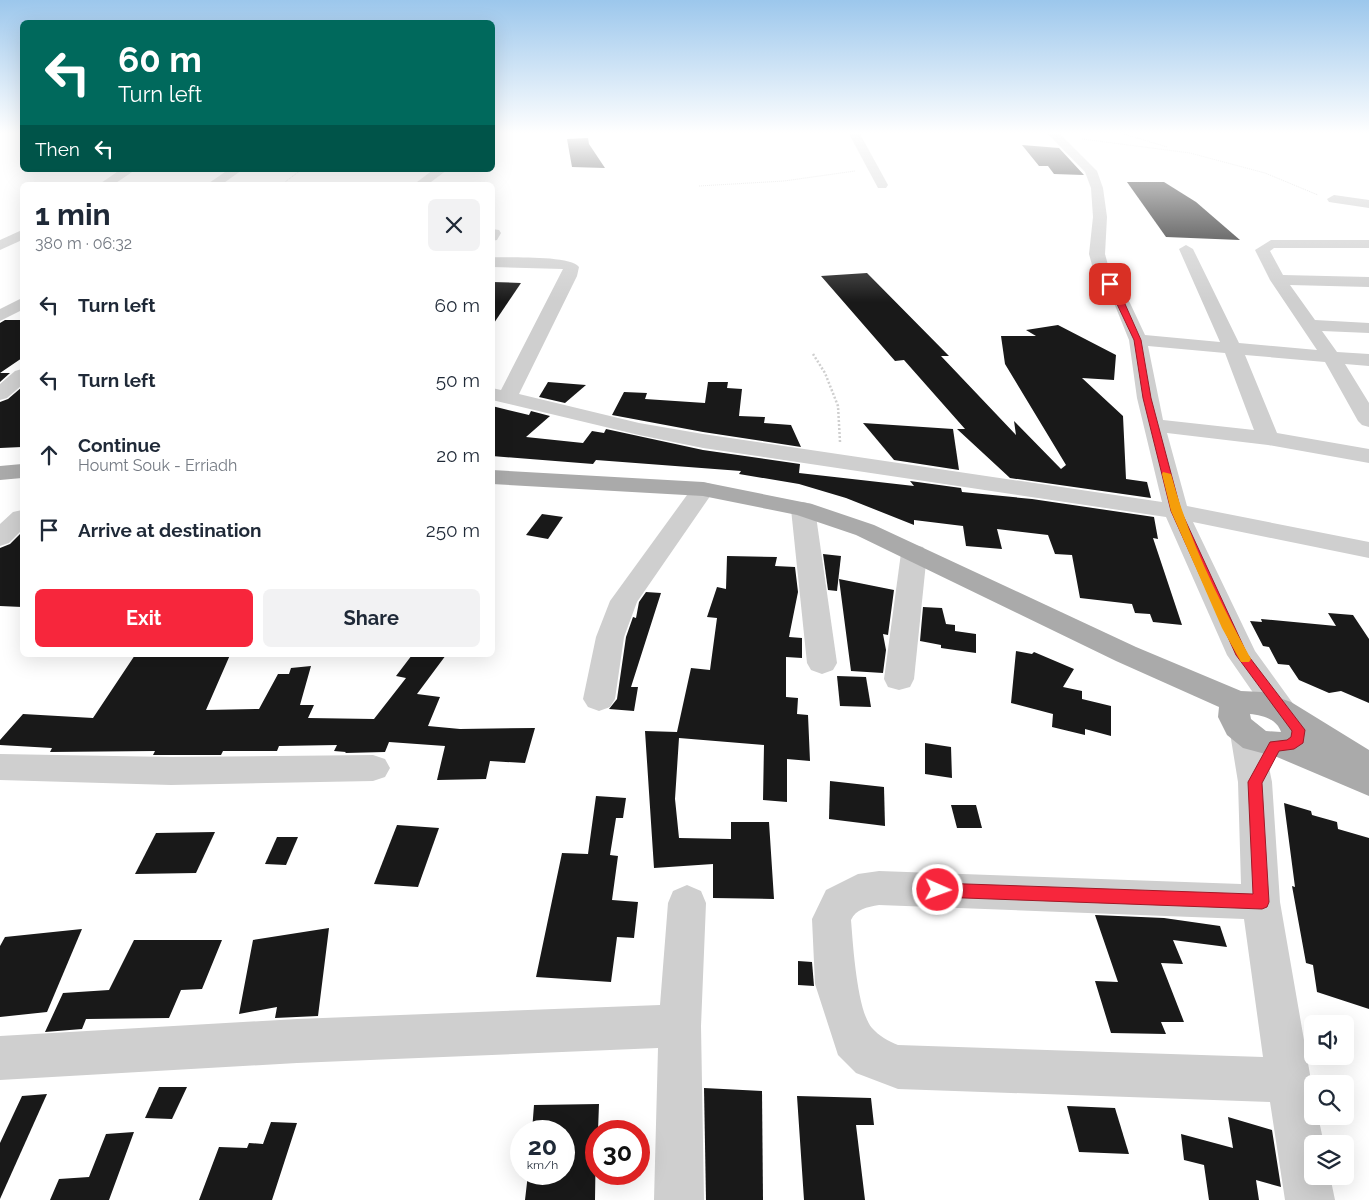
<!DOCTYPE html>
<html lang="en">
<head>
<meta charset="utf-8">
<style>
	body { margin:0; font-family:Raleway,sans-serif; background:#f2f2f3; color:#1f2937; height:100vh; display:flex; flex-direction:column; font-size:19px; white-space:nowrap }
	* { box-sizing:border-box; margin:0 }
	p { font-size:16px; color:#747a83 }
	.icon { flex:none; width:28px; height:28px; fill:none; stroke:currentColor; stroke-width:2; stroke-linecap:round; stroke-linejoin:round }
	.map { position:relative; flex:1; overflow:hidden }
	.panel { position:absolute; left:20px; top:182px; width:475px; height:475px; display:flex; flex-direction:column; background:#fff; border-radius:8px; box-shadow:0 5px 20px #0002 }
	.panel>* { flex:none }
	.top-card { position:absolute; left:20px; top:20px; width:475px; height:152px; border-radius:8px; box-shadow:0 5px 20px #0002; background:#00695c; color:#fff; overflow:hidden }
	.tools { position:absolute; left:1304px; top:1015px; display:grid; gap:10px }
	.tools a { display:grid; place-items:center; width:50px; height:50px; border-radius:8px; background:#fff; box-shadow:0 5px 20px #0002; font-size:25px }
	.speed { position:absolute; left:510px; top:1120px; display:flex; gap:10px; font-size:25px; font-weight:700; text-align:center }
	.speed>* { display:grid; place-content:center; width:65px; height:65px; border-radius:50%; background:#fff; box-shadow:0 5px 20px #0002; line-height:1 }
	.speed small { font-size:12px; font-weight:400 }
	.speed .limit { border:8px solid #d22; background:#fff; color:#111 }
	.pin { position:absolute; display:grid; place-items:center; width:42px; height:42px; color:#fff; margin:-21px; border-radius:10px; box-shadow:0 2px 8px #0006 }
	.me { position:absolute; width:55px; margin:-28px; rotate:92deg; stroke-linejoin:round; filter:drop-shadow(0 0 4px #0008) }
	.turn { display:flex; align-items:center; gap:18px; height:105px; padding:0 15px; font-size:22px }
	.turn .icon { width:65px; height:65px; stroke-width:2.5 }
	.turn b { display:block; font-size:35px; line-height:42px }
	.then { display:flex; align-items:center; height:48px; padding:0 15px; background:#0003; gap:10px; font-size:19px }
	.round { display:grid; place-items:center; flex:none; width:52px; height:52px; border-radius:8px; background:#f2f2f3 }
	.overview { display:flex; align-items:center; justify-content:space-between; height:85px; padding:0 15px }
	h1 { font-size:30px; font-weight:700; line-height:38px }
	.button { display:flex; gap:10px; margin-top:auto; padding:10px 15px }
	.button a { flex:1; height:58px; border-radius:8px; background:#f7263c; color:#fff; font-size:20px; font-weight:700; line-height:58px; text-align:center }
	.button a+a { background:#f2f2f3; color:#1f2937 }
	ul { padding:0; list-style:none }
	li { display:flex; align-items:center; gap:15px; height:75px; padding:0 15px }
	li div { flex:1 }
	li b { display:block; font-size:19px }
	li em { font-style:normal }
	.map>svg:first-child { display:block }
	.building { fill:#191919 }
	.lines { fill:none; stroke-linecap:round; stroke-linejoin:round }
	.path-far1 { stroke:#cfcfcf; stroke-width:1; stroke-dasharray:1 1; stroke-linecap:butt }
	.path { stroke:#cfcfcf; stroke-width:2.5; stroke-dasharray:2 2; stroke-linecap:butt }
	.minor { fill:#cfcfcf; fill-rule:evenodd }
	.major { fill:#aaa; fill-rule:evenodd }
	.route { fill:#f7263c; stroke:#a11927 }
	.slow { fill:#f59e0b }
</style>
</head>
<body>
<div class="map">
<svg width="1369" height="1200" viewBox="0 0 1369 1200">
	<rect width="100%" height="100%" fill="#fff"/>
	<g class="building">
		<polygon points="588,138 589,144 605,168 572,167 567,139"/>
		<polygon points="1022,145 1059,148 1084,175 1054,174 1048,166 1039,166"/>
		<polygon points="1127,182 1164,182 1196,202 1240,240 1166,237"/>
		<polygon points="867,273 949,356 941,356 1016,435 1014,421 1061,469 1066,465 1005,364 1001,336 1036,336 1026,330 1058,325 1116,355 1114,380 1082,378 1123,416 1126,479 1147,482 1151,498 1010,478 957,429 965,429 904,360 895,361 821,276"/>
		<polygon points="492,282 521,283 492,326"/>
		<polygon points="5,320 22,320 22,358 0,373 10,373 0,382 0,323"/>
		<polygon points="548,382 586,385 565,403 539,397"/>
		<polygon points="708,382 728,382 727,388 742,389 739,416 765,417 764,423 791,425 801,447 703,432 612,415 624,392 647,393 645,399 705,403"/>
		<polygon points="22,387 22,447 0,448 0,402 8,399"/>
		<polygon points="492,406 529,415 531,411 550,416 526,437 583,443 592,431 604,433 606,429 703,450 800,464 799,473 914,486 910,481 961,488 962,492 1032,499 1154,517 1158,539 1153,538 1182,625 1153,622 1150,614 1135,613 1132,604 1080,598 1072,555 1055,554 1048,535 997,529 1002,549 966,546 963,526 914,520 914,525 846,498 799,484 739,474 741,471 596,460 593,464 492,456"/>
		<polygon points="863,423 953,429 959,470 894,460"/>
		<polygon points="542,514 563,517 548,539 526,535"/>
		<polygon points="22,532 22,607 0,606 0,548 10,544"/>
		<polygon points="823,554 841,556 837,591 828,590"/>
		<polygon points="727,556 777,557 775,566 795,567 798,592 789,637 802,638 802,658 786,657 786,697 798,698 797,714 808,715 810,761 787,759 787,802 763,800 764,745 679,738 675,799 679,838 731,839 731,822 769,822 774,899 713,898 713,864 654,868 645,731 677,732 691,668 710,670 717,618 707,617 717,587 726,589"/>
		<polygon points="839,579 894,590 888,635 883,634 886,650 883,673 851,671"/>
		<polygon points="646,592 661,593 631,687 638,687 634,711 609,709 617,699 626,637 633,617 636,618 639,602"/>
		<polygon points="923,607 942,608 946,624 955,625 955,631 976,634 976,653 941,648 941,645 920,641"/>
		<polygon points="1328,613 1353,615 1369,639 1369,703 1341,691 1329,693 1299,680 1289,665 1278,664 1269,647 1263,646 1250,621 1262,622 1261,619 1336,626"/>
		<polygon points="1016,651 1032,654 1034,652 1074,669 1063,687 1082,691 1082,699 1111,706 1111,736 1085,729 1085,735 1052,727 1053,714 1011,703"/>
		<polygon points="135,655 230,655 206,710 259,709 278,674 289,674 291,668 311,666 300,705 314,705 308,718 374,719 406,678 396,676 412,655 446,655 417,694 440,697 428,726 460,729 535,728 525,763 490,761 486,779 437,780 445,746 389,742 385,752 345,753 346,752 334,751 337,745 279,746 277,751 223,751 221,755 153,755 155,751 50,752 52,748 0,745 0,740 23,714 93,718"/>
		<polygon points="837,676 866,677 871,707 840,706"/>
		<polygon points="925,743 951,747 952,778 925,774"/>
		<polygon points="830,781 884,787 885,826 829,819"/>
		<polygon points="596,796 626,798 623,818 616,818 610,855 618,856 612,900 638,902 634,938 617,937 611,982 536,977 562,853 588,854"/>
		<polygon points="1284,803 1311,811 1312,815 1337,822 1338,829 1369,838 1369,1009 1317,992 1313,965 1306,963 1292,886 1295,887"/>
		<polygon points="951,805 976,805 982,828 957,828"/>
		<polygon points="397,825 439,828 418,887 374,884"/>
		<polygon points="215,832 196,873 135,874 156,833"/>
		<polygon points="277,837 298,837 286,865 265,864"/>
		<polygon points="1095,915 1164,918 1220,926 1227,947 1173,940 1183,964 1161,963 1184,1022 1161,1022 1166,1034 1111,1033 1095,981 1118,982"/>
		<polygon points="329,928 318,1016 275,1018 277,1007 239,1014 253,940"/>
		<polygon points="82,929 47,1012 0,1017 0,946 5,937"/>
		<polygon points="134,940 222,940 202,989 181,990 169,1018 86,1019 82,1029 45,1032 63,993 109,990"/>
		<polygon points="798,961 812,962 814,986 798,985"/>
		<polygon points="159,1087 187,1087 172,1119 145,1118"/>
		<polygon points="704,1088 762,1091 763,1200 706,1200"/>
		<polygon points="47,1094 0,1199 0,1143 22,1096"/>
		<polygon points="797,1096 871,1098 874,1125 856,1125 865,1200 804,1200"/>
		<polygon points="599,1104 598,1131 596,1131 595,1200 525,1200 528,1174 564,1174 564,1131 532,1131 534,1105"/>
		<polygon points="1067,1106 1115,1108 1129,1154 1079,1152"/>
		<polygon points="1228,1117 1272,1130 1281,1187 1256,1180 1259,1200 1209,1200 1204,1165 1184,1160 1181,1134 1233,1148"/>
		<polygon points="271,1122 297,1123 272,1200 199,1200 219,1147 247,1148 249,1143 263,1144"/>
		<polygon points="134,1132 109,1200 50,1200 59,1179 89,1177 106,1134"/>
	</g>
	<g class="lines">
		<g class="path-far1">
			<polyline points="1124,134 1167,147"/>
			<polyline points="1082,139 1190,153 1265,173 1318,195"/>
			<polyline points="286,185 285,182 301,170"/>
			<polyline points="699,186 784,181 855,171"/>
		</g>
		<polyline class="path" points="813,354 825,373 838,406 840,442"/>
		<g class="minor">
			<polygon points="849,134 860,134 888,185 886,188 878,188"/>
			<path d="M1048,134h12l37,37 6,17 4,29 -2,37 3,11 22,38 15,32 75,7 -41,-93 7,-4 7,4 46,94 78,7 -47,-70 -15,-30 16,-10h98v8h-95l-4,3 13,24 86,2v10l-79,-2 25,35 54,3v10l-47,-2 15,21 32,2v12l-24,-2 24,39v24l-7,-2 -4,-4 -33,-59 -80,-7 32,78 92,16v14l-101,-18 -101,-12 20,73 182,36v16l-176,-36 62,129 44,61 -5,8 -11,4 -11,-4 -45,-65 -61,-138 -463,-69 -64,-13 -147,-35v-12l9,2 62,-121 -71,-2v-10c17,1 78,-2 87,10l-2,9 -58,118 120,29 64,11 459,68 -25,-104 -8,-58 -15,-37 -22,-38 -3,-11 4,-37 -2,-29 -6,-16zM1148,346l77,7 29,77 -91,-10z"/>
			<polygon points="120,170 135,170 113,185 98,185"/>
			<polygon points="228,170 242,170 221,185 206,185"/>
			<polygon points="433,170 447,170 427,185 413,185"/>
			<polygon points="1334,195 1369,200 1369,208 1329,202 1327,199"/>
			<polygon points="492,229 499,230 501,233 497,240 492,241"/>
			<polygon points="22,230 22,240 0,250 0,240"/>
			<polygon points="22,298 22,310 0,321 0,309"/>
			<polygon points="22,369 22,385 7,398 0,400 0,384 15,371"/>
			<polygon points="703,482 711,484 715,489 637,602 624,637 615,699 610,707 599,711 588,707 583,699 596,637 610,601 695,484"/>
			<polygon points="803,502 812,504 815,509 837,663 833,670 822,674 811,670 807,663 791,509 794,504"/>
			<polygon points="22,510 22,530 9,543 0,546 0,524 13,512"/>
			<polygon points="914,545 923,547 927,553 914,679 910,687 899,690 888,687 884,679 901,553 905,547"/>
			<path d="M1246,721l11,3 5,9 10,49 8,120 32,184v30h6l6,28h-12v32h18l5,24h-50l-15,-98 -372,-13 -42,-16 -18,-18 -23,-71 -3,-65 14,-29 32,-16 21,-3 362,13 -3,-102 -8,-49 5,-9zM879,905l365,14 19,138 -365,-12c-10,-4 -19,-9 -26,-17 -15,-17 -19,-84 -21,-108 5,-11 16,-13 28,-15z"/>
			<polygon points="0,754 171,757 373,755 385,759 390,768 385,777 373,781 171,785 0,780"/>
			<polygon points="687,885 701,891 706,903 701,1026 704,1200 654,1200 658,1048 297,1063 0,1080 0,1036 297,1019 660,1005 668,903 673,891"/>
		</g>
		<g class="major">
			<polygon points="22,464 22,478 0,480 0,466"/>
			<path d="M492,470l211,12 109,22 62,21 262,122 105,44 21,1 29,10 78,48v46l-92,-39 -34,-9 -16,-13 -9,-18 1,-10 -103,-46 -260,-126 -59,-20 -94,-19 -211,-12zM1250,714c12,1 27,5 31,18l-15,-1 -15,-12z"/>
		</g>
	</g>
	<linearGradient id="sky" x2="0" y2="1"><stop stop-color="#9cc7ec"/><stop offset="0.44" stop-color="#fff"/><stop offset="1" stop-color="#fff" stop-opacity="0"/></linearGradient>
	<rect width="1369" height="302" fill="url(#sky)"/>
	<polygon class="route" points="1107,283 1112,283 1125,304 1141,340 1151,398 1181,511 1247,654 1305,730 1303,743 1294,749 1279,751 1262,783 1269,902 1267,907 1262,909 938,897 932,895 930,890 932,885 938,883 1253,894 1248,782 1270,742 1287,740 1291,737 1292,731 1236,655 1171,511 1143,398 1134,340"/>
	<path class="slow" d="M1163,472l8,2c17,64 48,127 80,185l-2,3h-8l-19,-34 -51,-117 -9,-37z"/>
</svg>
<div class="tools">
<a><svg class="icon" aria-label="sound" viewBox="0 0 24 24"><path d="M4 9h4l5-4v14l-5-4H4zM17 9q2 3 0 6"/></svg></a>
<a><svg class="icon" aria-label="search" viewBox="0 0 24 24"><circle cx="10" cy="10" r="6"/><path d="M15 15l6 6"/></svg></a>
<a><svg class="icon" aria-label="layers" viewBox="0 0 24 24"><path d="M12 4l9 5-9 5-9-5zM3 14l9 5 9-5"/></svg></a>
</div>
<div class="speed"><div>20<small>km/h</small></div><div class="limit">30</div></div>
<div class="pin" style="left:1110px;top:284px;background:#d93025"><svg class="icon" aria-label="arrive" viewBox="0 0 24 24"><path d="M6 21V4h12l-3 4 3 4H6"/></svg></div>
<svg class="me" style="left:938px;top:890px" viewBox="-20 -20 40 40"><circle r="17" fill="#f7263c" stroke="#fff" stroke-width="3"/><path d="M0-11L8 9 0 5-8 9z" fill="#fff"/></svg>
<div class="top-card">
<div class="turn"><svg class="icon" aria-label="left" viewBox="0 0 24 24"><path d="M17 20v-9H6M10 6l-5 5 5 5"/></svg><div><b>60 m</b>Turn left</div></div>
<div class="then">Then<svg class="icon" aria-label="left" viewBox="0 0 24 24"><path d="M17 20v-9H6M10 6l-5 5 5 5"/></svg></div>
</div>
<section class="panel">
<div class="overview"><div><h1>1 min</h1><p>380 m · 06:32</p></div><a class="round"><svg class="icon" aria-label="close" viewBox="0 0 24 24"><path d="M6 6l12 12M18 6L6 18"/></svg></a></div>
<ul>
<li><svg class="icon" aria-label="left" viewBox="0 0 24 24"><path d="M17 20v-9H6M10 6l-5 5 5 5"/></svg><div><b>Turn left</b></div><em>60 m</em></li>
<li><svg class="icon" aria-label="left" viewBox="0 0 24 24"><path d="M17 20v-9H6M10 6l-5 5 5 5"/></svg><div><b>Turn left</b></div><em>50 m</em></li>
<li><svg class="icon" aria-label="ahead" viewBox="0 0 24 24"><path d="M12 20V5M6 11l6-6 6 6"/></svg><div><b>Continue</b><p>Houmt Souk - Erriadh</p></div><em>20 m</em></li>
<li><svg class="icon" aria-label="arrive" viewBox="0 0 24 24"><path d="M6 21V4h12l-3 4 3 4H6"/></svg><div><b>Arrive at destination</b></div><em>250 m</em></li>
</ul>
<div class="button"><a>Exit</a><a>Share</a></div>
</section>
</div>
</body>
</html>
